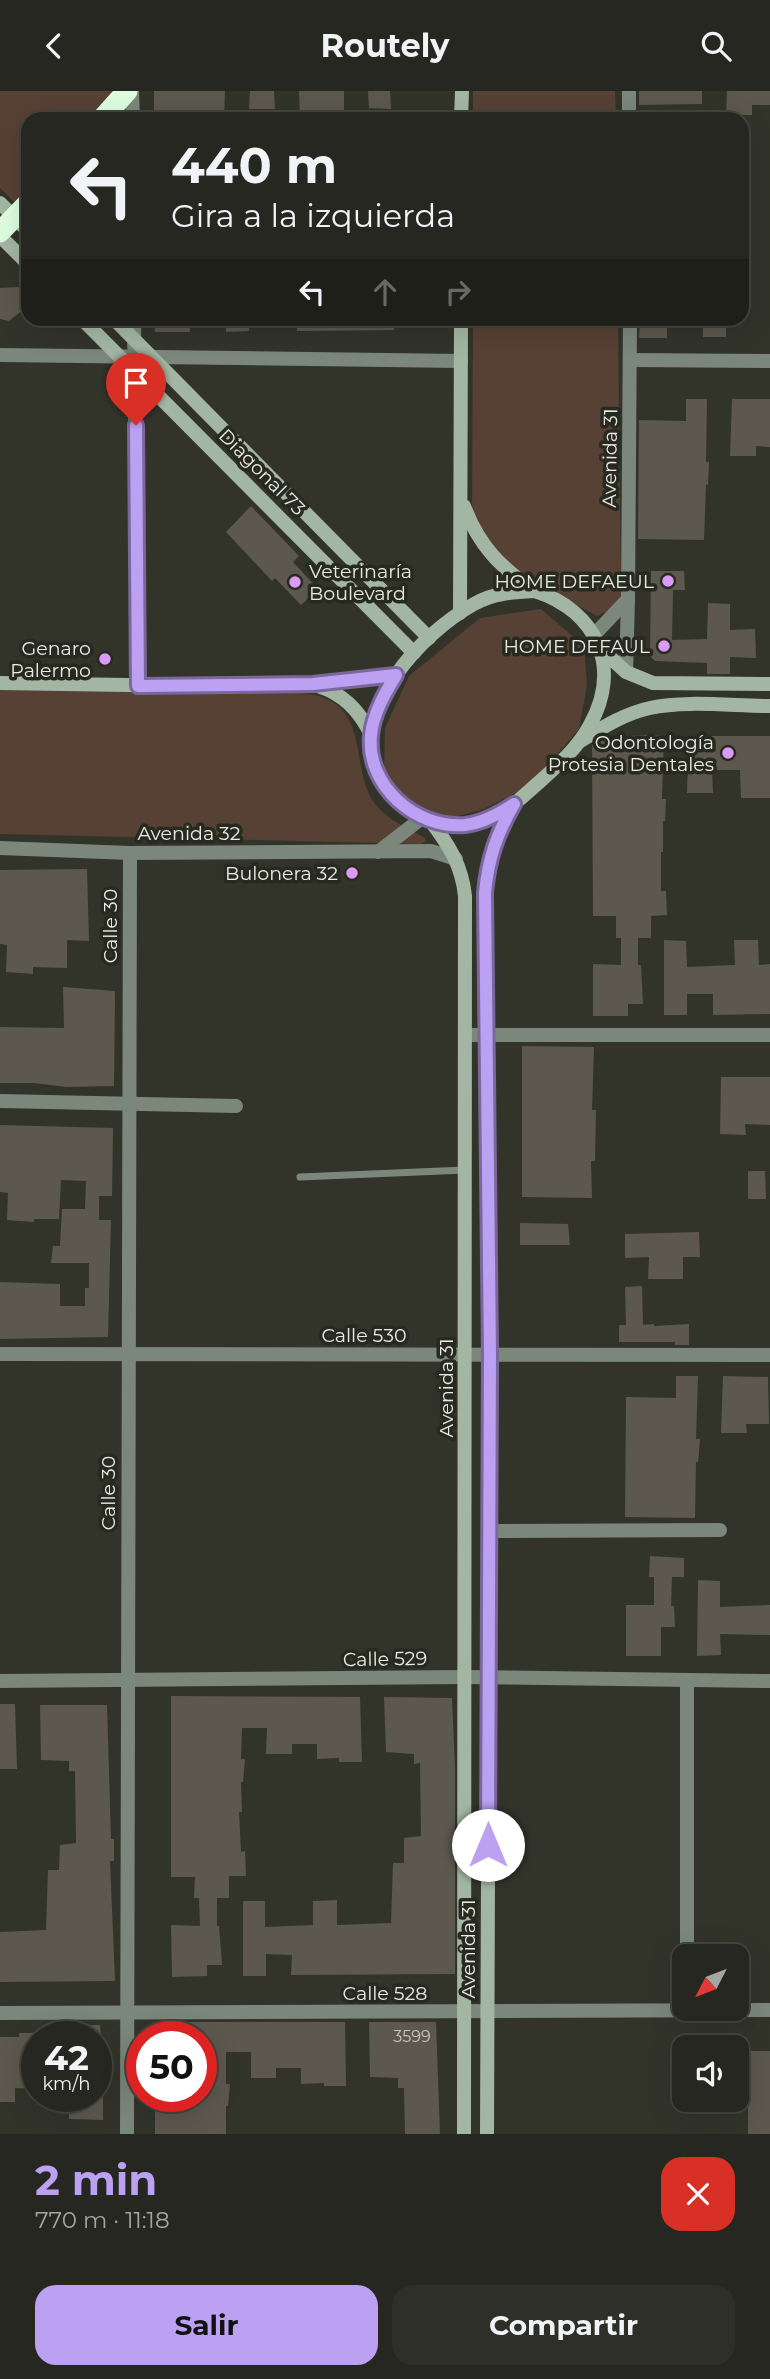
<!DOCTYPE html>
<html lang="es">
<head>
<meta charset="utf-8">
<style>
	body { margin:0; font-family:Montserrat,sans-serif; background:#2e2f29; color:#f1f3f6; height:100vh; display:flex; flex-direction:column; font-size:26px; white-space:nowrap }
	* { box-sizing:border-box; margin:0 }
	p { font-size:23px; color:#a4a5a5 }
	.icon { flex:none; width:38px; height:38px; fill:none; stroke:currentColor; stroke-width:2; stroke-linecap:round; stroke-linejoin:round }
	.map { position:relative; height:2043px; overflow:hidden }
	.side { display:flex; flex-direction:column; background:#262720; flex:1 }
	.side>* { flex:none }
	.top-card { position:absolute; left:21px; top:21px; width:728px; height:214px; border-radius:21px; box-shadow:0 7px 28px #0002,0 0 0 2px #42443e; background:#262720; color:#f1f3f6; overflow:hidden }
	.needle { width:46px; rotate:228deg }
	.fabs { position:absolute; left:672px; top:1853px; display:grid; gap:14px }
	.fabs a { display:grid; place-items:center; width:77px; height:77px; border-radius:14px; background:#262720; box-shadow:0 7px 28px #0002,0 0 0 2px #42443e; font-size:35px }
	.speed { position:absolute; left:21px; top:1930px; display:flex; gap:14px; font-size:35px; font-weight:700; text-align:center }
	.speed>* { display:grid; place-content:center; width:91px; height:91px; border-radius:50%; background:#262720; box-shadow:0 7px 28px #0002,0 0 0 2px #42443e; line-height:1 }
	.speed small { font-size:18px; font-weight:400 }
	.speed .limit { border:10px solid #d22; background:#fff; color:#111 }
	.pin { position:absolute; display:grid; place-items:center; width:60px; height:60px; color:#fff; margin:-72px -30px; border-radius:50% 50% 50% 0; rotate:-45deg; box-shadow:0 0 7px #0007 }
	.pin .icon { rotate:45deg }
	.me { position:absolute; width:77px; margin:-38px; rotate:0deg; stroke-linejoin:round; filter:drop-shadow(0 0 5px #0008) }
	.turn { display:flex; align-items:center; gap:24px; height:147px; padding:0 35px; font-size:32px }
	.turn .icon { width:91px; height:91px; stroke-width:2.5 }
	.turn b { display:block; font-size:49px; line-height:60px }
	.lanes { display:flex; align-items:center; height:66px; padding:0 35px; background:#0003; justify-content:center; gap:35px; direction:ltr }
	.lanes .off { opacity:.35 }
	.round { display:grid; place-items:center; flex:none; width:74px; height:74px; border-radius:21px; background:#2e2f29 }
	.overview { display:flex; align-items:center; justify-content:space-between; height:119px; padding:0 35px }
	h1 { font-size:42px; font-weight:700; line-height:52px; color:#bca0f2 }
	.cta { display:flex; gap:14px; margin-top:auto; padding:14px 35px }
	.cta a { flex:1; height:80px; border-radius:21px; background:#bca0f2; color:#111; font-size:28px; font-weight:700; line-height:80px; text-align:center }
	.cta a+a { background:#2e2f29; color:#f1f3f6 }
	header { display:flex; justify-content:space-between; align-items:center; height:91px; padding:0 35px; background:#262720; font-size:32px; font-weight:700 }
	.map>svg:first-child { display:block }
	.green { fill:#574034 }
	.building { fill:#5d584e }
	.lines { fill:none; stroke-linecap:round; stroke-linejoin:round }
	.lane { stroke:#7b877b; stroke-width:7 }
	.street { stroke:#7b877b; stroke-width:14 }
	.secondary { stroke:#a3b6a3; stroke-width:14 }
	.highway { stroke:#defcde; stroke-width:21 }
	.route-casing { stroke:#7a689d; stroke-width:18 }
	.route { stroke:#bca0f2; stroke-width:12 }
	.poi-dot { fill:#da9af6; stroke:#282a20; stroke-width:2.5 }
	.labels { text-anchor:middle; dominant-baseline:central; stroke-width:7; stroke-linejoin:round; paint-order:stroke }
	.number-label { font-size:16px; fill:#c6c6be }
	.street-label { font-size:19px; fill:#e9eae3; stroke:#282a20 }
	.poi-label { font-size:19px; fill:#e9eae3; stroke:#282a20; text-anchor:end }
</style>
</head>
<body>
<header><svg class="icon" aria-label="back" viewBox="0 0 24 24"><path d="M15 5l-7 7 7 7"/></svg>Routely<svg class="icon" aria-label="search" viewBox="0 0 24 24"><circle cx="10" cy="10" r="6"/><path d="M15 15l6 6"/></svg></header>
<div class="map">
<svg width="770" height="2043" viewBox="0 0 770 2043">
	<rect width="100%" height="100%" fill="#32342a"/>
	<g class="green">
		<polygon points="0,0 113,0 91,28 28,28 28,96 14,111 0,97"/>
		<polygon points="473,0 615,0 616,28 473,28"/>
		<polygon points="473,228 618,228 621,510 611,519 597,525 509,479 472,430"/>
		<polygon points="541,518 584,555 587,594 579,638 531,694 484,718 437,731 406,714 384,683 385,637 409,585 480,527"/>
		<path d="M190,595c27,2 54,4 81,5 19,2 40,0 58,9 37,18 24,71 44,101 11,17 34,27 52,37l1,3 -5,3 -421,-10v-145z"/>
	</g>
	<g class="building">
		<polygon points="154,0 225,0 224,28 154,28"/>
		<polygon points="250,0 274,0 275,18 249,18"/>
		<polygon points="299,0 344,0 344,27 322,27 322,23 300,24"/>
		<polygon points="368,0 390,0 391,18 369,17"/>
		<polygon points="639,0 702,0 702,13 639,14"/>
		<polygon points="727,0 770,0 770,14 752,14 752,24 726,24"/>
		<polygon points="19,196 28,206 28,215 9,230 0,228 0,197"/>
		<polygon points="154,228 189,228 190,241 155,241"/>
		<polygon points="226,228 249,228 249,240 226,241"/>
		<polygon points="297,228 394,228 394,239 297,240"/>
		<polygon points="640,228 667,228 667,247 639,247"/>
		<rect x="703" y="228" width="23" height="18"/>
		<polygon points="686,308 707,308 706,371 709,371 708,394 706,393 704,449 638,448 639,329 686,330"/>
		<polygon points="732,308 770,308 770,356 756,355 756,365 730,365"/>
		<polygon points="251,415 299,465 293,471 318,498 301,514 275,487 272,490 226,441"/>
		<polygon points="651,480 684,480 685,499 673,499 672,549 707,548 708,512 730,513 730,539 755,538 756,567 730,566 730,583 707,583 707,572 655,570 650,565"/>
		<polygon points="643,644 664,645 662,708 666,708 665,730 663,730 663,761 661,761 661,800 666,800 667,824 651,825 651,847 638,847 638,874 641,874 643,913 628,913 628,925 593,925 593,873 621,874 621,847 616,847 616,825 593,825 592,654 604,647"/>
		<polygon points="689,645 770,645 770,707 741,707 740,679 712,679 713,702 687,702"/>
		<polygon points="87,778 89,850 67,849 67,877 33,876 33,883 6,881 7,854 0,853 0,779"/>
		<polygon points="664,849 686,850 687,876 735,874 734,849 758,849 759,874 770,873 770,923 713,924 713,903 687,903 687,924 664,924"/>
		<polygon points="63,896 115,900 114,995 66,996 34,992 0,992 0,936 64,937"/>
		<polygon points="522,955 594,956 592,1019 596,1019 595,1070 591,1070 592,1107 522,1106"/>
		<polygon points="721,986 770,986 770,1034 745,1033 746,1044 720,1043"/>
		<polygon points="0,1034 113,1037 112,1105 99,1105 99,1129 111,1129 108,1246 0,1248 0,1191 60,1193 60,1215 85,1215 85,1197 89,1197 89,1172 51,1172 53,1155 60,1155 62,1118 85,1118 86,1090 61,1089 59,1128 34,1128 34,1131 7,1129 8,1102 0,1101"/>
		<polygon points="748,1080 765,1080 766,1108 748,1108"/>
		<polygon points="520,1132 568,1133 570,1154 520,1154"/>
		<polygon points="699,1141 700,1166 683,1166 683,1188 648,1188 649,1166 625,1167 625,1143"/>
		<polygon points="642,1195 643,1234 654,1233 654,1235 689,1233 689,1254 675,1254 675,1251 619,1251 619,1234 626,1234 625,1196"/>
		<polygon points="676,1285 698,1285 696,1348 700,1348 698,1371 696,1371 695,1427 625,1426 626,1306 676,1307"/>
		<polygon points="723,1285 768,1286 769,1333 746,1333 747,1342 721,1342"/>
		<polygon points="650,1465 684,1467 684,1486 672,1486 671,1515 674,1515 675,1536 661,1536 661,1565 626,1565 626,1514 654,1514 654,1486 649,1486"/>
		<polygon points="698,1489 720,1490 720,1516 770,1514 770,1544 720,1543 721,1564 697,1565"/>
		<polygon points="171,1605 360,1606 362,1671 339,1671 339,1667 317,1668 317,1653 292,1653 292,1663 266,1663 267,1637 242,1637 241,1668 245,1668 243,1691 241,1691 242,1721 239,1721 241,1761 245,1760 246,1785 229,1785 229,1807 217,1807 217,1835 219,1835 222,1874 207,1874 207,1885 172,1886 171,1834 200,1835 199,1807 194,1807 195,1786 171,1786"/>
		<polygon points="384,1606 452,1607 455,1676 455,1883 291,1884 292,1864 266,1863 266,1885 243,1885 243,1810 265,1810 265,1836 313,1834 313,1810 337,1809 337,1834 391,1832 393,1772 404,1772 404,1747 421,1745 420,1672 414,1673 414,1663 386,1661"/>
		<polygon points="0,1613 15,1613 17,1678 0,1678"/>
		<polygon points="40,1614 107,1614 111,1748 114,1748 114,1770 110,1770 115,1890 0,1891 0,1841 46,1839 48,1779 59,1779 60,1754 76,1752 75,1680 69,1680 69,1670 41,1669"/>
		<polygon points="155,1931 345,1931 346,1995 324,1995 324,1992 301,1993 301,1977 276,1977 276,1987 251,1987 251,1961 226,1961 226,1993 230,1993 228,2015 226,2015 226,2043 155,2043 155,2006 201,2006 201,1946 155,1946"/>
		<polygon points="369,1931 436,1931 440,2043 405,2043 404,1997 398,1997 398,1987 370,1986"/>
		<polygon points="48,1934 100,1934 101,1946 48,1946"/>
		<polygon points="19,1942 37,1942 37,1998 15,1997 15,2011 0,2011 0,1946 19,1946"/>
		<rect x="748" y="1960" width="22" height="83"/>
		<polygon points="69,2006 103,2006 103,2029 69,2028"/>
	</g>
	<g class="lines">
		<polyline class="lane" points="300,1086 465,1079"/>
		<g class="street">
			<polyline points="132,0 133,28"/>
			<polyline points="629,0 629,28"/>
			<polyline points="134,228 138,595"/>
			<polyline points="0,264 461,270"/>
			<polyline points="630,269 770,270"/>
			<polyline points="594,544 628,508 630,228"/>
			<polyline points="626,581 628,508"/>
			<polyline points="0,757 130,762 431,760 456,768"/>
			<polyline points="378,761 422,727"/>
			<polyline points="466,944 770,944"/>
			<polyline points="0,1010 236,1015"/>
			<polyline points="0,1263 770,1264"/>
			<polyline points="488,1440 720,1439"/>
			<polyline points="0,1590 465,1586 770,1590"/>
			<polyline points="687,1866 687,1589"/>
			<polyline points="0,1922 770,1919"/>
			<polyline points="127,2043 130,762"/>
		</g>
		<g class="secondary">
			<polyline points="461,28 462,0"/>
			<polyline points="0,112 28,140"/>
			<polyline points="0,145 28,173"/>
			<polyline points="82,228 414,562"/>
			<polyline points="114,228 429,547"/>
			<path d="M464,415c15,40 36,61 71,85"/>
			<path d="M535,500c62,20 87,76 55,134 -12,23 -34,42 -53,59 -17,15 -34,32 -57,38 -24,6 -50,2 -71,-12 -13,-9 -23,-21 -30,-36 -31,-64 43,-141 95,-170 19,-11 40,-12 61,-13z"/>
			<polyline points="460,522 461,228"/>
			<polyline points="602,559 626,581 653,592 770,593"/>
			<polyline points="0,592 190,595 313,593 396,584"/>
			<path d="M318,595c26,8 42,25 53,49"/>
			<path d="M582,649c21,-13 44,-27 68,-32 34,-8 84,-2 120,-2"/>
			<path d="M430,729c18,24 32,45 35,76l-1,1238"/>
			<path d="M487,2043l3,-780 -5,-461c3,-34 12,-60 29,-89"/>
		</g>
		<g class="highway">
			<polyline points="102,28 127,0"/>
			<polyline points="0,141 28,112"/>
		</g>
	</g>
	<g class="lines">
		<g class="route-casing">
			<path id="route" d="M136,334l2,261 175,-2 83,-9c-11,18 -23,39 -25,60 -5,51 45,94 94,90 18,-2 34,-11 49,-21 -17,29 -26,55 -29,89l5,461 -2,491"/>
		</g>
		<use href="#route" class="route"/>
	</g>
	<g class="poi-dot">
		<circle cx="668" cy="490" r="7"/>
		<circle cx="295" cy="491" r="7"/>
		<circle cx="664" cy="555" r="7"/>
		<circle cx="105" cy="568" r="7"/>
		<circle cx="728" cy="662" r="7"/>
		<circle cx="352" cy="782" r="7"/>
	</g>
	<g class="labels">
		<g class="number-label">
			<text x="412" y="1945">3599</text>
		</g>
		<g class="street-label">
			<text transform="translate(610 367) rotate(-89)">Avenida 31</text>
			<text transform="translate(262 381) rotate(45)">Diagonal 73</text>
			<text x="189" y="742">Avenida 32</text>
			<text transform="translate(110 835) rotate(-90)">Calle 30</text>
			<text x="364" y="1244">Calle 530</text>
			<text transform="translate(446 1297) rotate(-90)">Avenida 31</text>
			<text transform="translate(108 1402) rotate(-90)">Calle 30</text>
			<text transform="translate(385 1568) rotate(-1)">Calle 529</text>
			<text transform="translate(468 1858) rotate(-90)">Avenida 31</text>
			<text x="385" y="1902">Calle 528</text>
		</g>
		<g class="poi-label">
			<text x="309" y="480" text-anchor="start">Veterinaría<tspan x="309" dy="22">Boulevard</tspan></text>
			<text x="654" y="490">HOME DEFAEUL</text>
			<text x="650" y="555">HOME DEFAUL</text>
			<text x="91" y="557">Genaro<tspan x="91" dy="22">Palermo</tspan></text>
			<text x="714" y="651">Odontología<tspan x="714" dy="22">Protesia Dentales</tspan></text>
			<text x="338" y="782">Bulonera 32</text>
		</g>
	</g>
</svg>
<div class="fabs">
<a><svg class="needle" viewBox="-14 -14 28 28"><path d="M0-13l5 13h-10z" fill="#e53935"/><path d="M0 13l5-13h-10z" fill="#a4a5a5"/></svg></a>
<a><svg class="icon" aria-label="sound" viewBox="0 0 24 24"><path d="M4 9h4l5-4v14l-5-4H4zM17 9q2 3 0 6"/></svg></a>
</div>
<div class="speed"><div>42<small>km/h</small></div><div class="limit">50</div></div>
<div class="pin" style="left:136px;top:334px;background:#d93025"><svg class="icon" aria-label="arrive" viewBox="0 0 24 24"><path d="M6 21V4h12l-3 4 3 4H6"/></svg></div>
<svg class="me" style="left:488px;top:1754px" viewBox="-20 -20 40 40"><circle r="19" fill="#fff"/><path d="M0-13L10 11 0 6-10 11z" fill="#bca0f2"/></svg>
<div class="top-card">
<div class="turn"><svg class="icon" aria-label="left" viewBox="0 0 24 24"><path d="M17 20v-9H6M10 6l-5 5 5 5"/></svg><div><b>440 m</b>Gira a la izquierda</div></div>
<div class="lanes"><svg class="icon" aria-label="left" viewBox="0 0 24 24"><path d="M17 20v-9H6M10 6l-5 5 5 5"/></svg><svg class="icon off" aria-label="ahead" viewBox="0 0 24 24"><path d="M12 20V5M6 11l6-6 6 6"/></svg><svg class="icon off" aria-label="right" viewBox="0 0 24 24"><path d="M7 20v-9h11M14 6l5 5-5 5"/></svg></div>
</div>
</div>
<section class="side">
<div class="overview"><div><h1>2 min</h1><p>770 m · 11:18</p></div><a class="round" style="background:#d93025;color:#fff"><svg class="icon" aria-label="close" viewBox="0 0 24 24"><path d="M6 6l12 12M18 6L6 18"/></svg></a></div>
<div class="cta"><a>Salir</a><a>Compartir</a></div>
</section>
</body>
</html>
